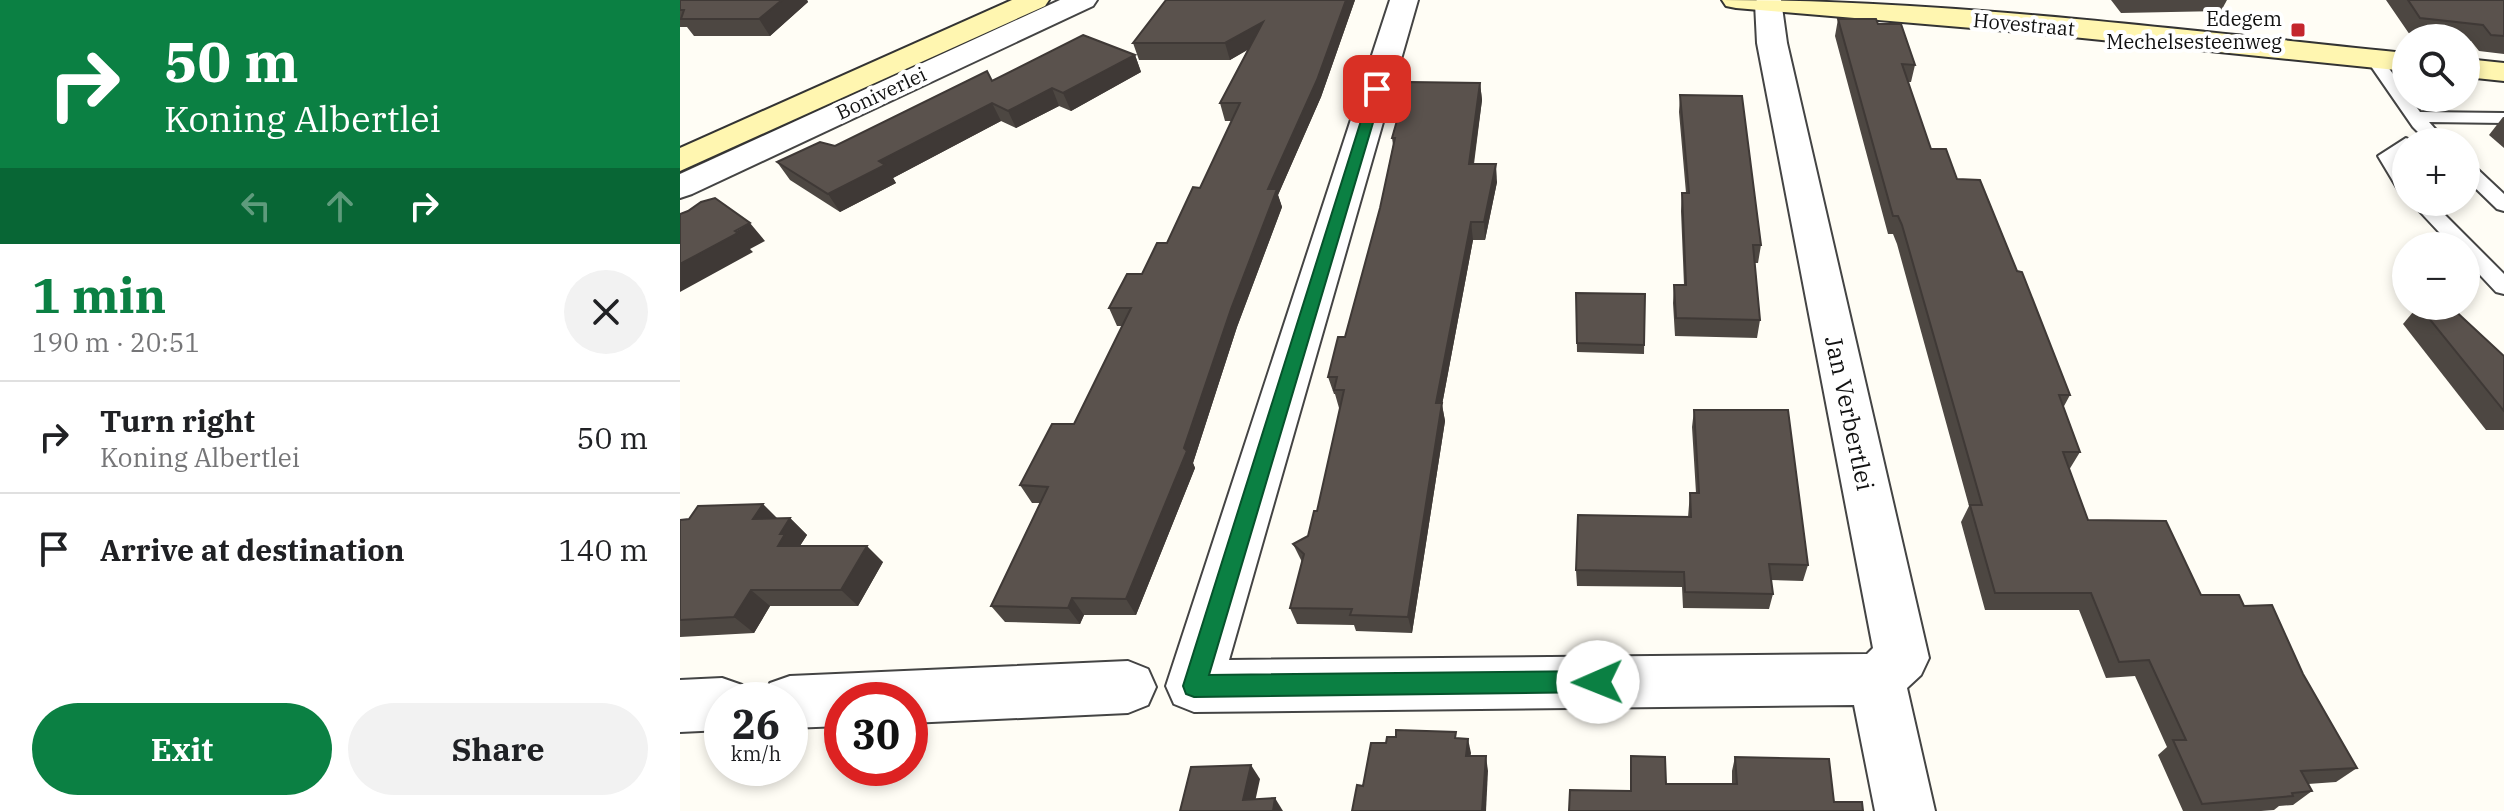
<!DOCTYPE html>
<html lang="en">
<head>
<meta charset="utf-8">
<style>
	body { margin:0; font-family:"IBM Plex Serif",serif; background:#f2f2f2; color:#202124; height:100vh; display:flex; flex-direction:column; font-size:30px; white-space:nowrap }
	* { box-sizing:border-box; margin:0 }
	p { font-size:26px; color:#757577 }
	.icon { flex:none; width:44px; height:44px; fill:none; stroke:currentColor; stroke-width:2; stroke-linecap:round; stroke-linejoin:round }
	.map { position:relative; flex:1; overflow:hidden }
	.side { display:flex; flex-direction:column; background:#fff; width:680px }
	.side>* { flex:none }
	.guide { background:#0b8043; color:#fff; overflow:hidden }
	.tools { position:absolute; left:1712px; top:24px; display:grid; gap:16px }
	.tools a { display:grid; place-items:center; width:88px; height:88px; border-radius:50%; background:#fff; box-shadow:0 4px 12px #0003; font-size:40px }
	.speed { position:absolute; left:24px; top:682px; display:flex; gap:16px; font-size:40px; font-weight:700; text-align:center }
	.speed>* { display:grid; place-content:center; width:104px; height:104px; border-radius:50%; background:#fff; box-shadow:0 4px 12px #0003; line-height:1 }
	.speed small { font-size:20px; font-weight:400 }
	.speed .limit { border:12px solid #d22; background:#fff; color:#111 }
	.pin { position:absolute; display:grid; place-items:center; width:68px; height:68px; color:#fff; margin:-34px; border-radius:16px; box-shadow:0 4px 12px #0006 }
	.me { position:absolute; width:88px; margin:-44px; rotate:269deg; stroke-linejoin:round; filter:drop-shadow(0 0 6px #0008) }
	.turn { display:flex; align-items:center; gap:28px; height:168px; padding:0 32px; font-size:36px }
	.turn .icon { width:104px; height:104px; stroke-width:2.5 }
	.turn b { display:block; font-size:56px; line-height:68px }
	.lanes { display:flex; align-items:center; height:76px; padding:0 32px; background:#0003; justify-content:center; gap:40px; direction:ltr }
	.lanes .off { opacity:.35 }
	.round { display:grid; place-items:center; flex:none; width:84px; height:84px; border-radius:42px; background:#f2f2f2 }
	.overview { display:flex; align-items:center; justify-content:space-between; height:136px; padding:0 32px }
	h1 { font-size:48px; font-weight:800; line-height:60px; color:#0b8043 }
	.cta { display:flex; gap:16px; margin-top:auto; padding:16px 32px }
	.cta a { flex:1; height:92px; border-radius:48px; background:#0b8043; color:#fff; font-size:32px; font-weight:800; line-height:92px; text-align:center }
	.cta a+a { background:#f2f2f2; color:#202124 }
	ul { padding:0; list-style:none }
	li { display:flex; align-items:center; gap:24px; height:112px; padding:0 32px; border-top:2px solid #e0e0e0 }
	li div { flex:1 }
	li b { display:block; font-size:30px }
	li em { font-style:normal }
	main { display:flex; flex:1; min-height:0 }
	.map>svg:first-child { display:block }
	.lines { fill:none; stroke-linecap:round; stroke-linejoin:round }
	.lane-casing { stroke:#444; stroke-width:4 }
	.street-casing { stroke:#444; stroke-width:4 }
	.secondary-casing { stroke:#333; stroke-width:4 }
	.lane { fill:#fff; fill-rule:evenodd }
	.street { fill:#fff; fill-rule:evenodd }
	.secondary { fill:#fff6b0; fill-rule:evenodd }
	.wall { fill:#4d4742 }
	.shaded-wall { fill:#3f3936 }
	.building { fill:#5a524d; stroke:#3f3936; stroke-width:2 }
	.route { fill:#0b8043; stroke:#07532c; stroke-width:2 }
	.poi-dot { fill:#c4262e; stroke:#fff; stroke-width:3 }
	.labels { text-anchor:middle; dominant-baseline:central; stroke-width:8; stroke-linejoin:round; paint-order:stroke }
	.far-poi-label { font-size:20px; fill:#111; stroke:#fff; text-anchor:end }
	.far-street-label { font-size:20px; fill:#111; stroke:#fff }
	.street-label { font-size:24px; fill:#111; stroke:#fff }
</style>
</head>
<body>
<main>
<section class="side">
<div class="guide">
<div class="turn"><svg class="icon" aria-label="right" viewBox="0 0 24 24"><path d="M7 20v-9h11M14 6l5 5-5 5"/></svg><div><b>50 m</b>Koning Albertlei</div></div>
<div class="lanes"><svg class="icon off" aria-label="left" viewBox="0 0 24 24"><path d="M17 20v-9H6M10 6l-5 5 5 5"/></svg><svg class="icon off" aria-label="ahead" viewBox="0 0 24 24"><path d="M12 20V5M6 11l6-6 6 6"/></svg><svg class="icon" aria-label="right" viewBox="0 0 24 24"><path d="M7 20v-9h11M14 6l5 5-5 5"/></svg></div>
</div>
<div class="overview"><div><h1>1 min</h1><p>190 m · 20:51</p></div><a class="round"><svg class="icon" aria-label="close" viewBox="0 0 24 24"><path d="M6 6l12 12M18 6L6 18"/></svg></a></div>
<ul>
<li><svg class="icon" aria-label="right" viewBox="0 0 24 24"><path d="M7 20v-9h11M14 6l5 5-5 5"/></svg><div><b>Turn right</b><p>Koning Albertlei</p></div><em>50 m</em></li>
<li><svg class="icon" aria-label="arrive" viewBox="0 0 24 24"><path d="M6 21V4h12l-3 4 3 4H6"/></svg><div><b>Arrive at destination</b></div><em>140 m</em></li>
</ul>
<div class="cta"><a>Exit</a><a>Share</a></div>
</section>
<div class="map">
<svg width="1824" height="811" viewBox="0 0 1824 811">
	<rect width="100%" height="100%" fill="#fffdf5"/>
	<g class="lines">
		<g class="lane-casing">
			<g id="lane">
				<polygon points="1694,54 1700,56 1726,92 1726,98 1730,98 1740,112 1824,113 1824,123 1749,122 1767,142 1748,142 1733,127 1686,59"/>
				<polygon points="1726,138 1734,142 1726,142 1726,151 1717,157 1726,172 1726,193 1719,191 1698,156"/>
				<polygon points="1786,163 1793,165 1824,194 1824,211 1817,209 1786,179"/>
				<polygon points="1731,202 1752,202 1824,274 1824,294 1816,292 1786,260 1786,246 1772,246"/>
			</g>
		</g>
		<g class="street-casing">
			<g id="street">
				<polygon points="380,0 417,0 413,6 12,194 0,198 0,174"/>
				<polygon points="710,0 738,0 549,660 1187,654 1193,648 1077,43 1075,3 1077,0 1101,0 1107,43 1249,658 1241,675 1227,688 1255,811 1195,811 1174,705 514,712 494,704 486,686"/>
				<polygon points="448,661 468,669 476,687 468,705 448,713 230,723 230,700 162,700 162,726 110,728 110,700 83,700 90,683 110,676"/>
				<polygon points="42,678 62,685 68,700 42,700 42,730 0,732 0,680"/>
			</g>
		</g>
		<g class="secondary-casing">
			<g id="secondary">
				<polygon points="332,0 369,0 365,6 0,171 0,148"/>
				<path d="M1042,0c229,0 457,30 684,53v18l-363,-37 -307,-26 -10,-2z"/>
				<polygon points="1786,59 1824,63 1824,81 1786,77"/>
			</g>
		</g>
		<use href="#lane" class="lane"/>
		<use href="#street" class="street"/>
		<use href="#secondary" class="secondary"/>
	</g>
	<g class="wall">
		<polygon points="0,0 127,0 128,2 90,36 14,36 7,27 0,27"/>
		<polygon points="675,0 641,97 598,195 602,207 557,327 513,463 515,468 456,615 404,615 400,624 325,622 311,606 360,503 352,503 340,485 394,424 442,326 437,326 429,308 462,274 487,243 520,188 552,121 545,121 540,103 568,49 550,60 459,60 453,43"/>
		<polygon points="1431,0 1547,0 1541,11 1441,13"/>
		<polygon points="1706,0 1824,0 1824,54 1799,51 1791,41 1786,41 1786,38 1761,38 1730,35"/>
		<polygon points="1158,19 1198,24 1235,65 1231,82 1228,82 1251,149 1277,179 1337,271 1390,395 1383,408 1400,452 1389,470 1408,520 1521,595 1564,606 1623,674 1677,768 1656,782 1628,784 1632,791 1613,805 1599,806 1594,810 1581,811 1503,811 1478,755 1487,747 1455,676 1426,678 1399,610 1305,610 1281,522 1289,506 1217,244 1213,234 1208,234 1155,36"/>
		<polygon points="455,55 461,72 391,111 379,106 336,128 321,121 213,178 216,183 160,212 110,180 97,162 155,146 312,81"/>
		<polygon points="800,83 802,100 794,164 817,182 805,240 793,240 762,405 765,421 732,633 676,631 674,625 617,624 610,608 622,562 613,544 628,536 637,511 660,408 659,408 655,394 654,394 648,377 665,337 700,208 713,145 712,138"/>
		<polygon points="1000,95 1081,245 1078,263 1075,263 1080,320 1077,338 995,336 993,303 994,285 1004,285 1001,211 1002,193 1006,193 999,112"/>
		<polygon points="1823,117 1824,117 1824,148 1809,135"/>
		<polygon points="896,293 965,294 964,354 897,352"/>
		<polygon points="1738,306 1770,306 1824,356 1824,430 1806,430 1723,324"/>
		<polygon points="1014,410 1128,565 1123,581 1091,580 1093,594 1089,609 1003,608 1002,587 897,586 896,570 1008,517 1010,493 1016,493 1012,427"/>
		<polygon points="110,518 127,535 120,546 203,562 178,606 90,606 74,633 0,637 0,520"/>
		<polygon points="951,756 986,784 1052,784 1052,771 1055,757 1154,802 1183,811 950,791"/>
	</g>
	<g class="shaded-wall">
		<polygon points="102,0 127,0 128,2 90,36 79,19"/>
		<polygon points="666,0 675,0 641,97 598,195 602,207 557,327 513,463 515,468 456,615 446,599 504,448 551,309 588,189"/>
		<polygon points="583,22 587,39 550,60 545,43"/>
		<polygon points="455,55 461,72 391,111 383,93"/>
		<polygon points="800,83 802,100 791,181 789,164"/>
		<polygon points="372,88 379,106 336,128 328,111"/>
		<polygon points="312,103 321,121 213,178 216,183 160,212 148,194 199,161"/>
		<polygon points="816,164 817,182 805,240 804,222"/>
		<polygon points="791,222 793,240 762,405 765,421 732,633 728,617 756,403"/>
		<polygon points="70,223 85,241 70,249 73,252 0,292 0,264"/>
		<polygon points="83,504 100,521 73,519"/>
		<polygon points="110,518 127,535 119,547 98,546 100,534"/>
		<polygon points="187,546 203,562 178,606 161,590"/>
		<polygon points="71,590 90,606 74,633 54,617"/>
		<polygon points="392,598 404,615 400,624 388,608"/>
		<polygon points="788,739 791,753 789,770 786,756"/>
		<polygon points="806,756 808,771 806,811 802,811"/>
		<polygon points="571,765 580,779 573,811 563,800"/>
		<polygon points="595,798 603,811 593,811"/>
	</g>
	<g class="building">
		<polygon points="0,0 102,0 79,19 1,19 4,10 0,10"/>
		<polygon points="486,0 666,0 637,80 588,189 597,189 551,309 504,448 507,451 446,599 392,598 388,608 311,606 368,487 340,485 372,424 394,424 451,308 429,308 447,274 462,274 477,243 487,243 513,187 520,188 560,103 540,103 583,22 545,43 453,43"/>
		<polygon points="1728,0 1824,0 1824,36 1811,35 1803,25 1740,18"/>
		<polygon points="1158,19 1196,19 1198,24 1221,24 1235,65 1222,64 1251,149 1266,149 1277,179 1300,180 1337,271 1342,272 1390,395 1379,395 1400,452 1383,452 1408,520 1486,521 1521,595 1559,595 1564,606 1592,605 1623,674 1677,768 1621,771 1632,791 1612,793 1613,796 1522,804 1493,740 1506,740 1469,660 1439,662 1411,593 1315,593 1290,505 1302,505 1222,225 1218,216 1213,216"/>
		<polygon points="403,35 455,55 383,93 372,88 328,111 312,103 199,161 205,165 148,194 97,162 140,142 155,146 307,71 312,81"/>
		<polygon points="730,82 800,83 789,164 816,164 804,222 791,222 756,403 762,403 728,617 670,615 672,609 610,608 624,554 613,544 628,536 634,511 637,511 664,390 654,390 657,377 648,377 658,337 665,337 700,208 715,138 712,138 722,103"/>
		<polygon points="1000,95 1062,96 1081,245 1073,245 1080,320 996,318 994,285 1006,285 1002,193 1009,193"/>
		<polygon points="35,198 70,223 55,231 58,233 0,264 0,214 8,211 21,202"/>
		<polygon points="896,293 965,294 964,345 897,343"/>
		<polygon points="1739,306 1770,306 1824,356 1824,411"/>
		<polygon points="1014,410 1108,410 1128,565 1089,564 1093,594 1005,592 1004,572 896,570 898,515 1011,517 1010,493 1019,493"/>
		<polygon points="83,504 73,519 110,518 100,534 105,534 98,546 187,546 161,590 71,590 54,617 0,620 0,520 9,519 18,506"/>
		<polygon points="716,730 776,732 775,738 788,739 786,756 806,756 802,811 672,811 677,785 683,786 691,743 706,743 707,737 716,737"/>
		<polygon points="951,756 985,757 986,784 1057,784 1055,757 1149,759 1154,802 1182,802 1183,811 889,811 890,790 951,791"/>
		<polygon points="571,765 563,800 595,798 593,811 500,811 511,767"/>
	</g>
	<polygon class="route" points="697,86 703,89 529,675 918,671 926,674 929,682 926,689 918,692 514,697 506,694 503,686 691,89"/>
	<rect class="poi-dot" x="1610" y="22" width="16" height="16" rx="4"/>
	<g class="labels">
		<g class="far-poi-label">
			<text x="1602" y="18">Edegem<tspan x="1602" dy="23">Mechelsesteenweg</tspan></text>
		</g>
		<g class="far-street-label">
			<text transform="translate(1344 24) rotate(5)">Hovestraat</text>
			<text transform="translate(201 93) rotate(-25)">Boniverlei</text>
		</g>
		<g class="street-label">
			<text transform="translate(1170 413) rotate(78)">Jan Verbertlei</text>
		</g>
	</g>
</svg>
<div class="tools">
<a><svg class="icon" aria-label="search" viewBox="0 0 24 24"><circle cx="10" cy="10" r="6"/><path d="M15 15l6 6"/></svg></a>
<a>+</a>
<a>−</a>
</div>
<div class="speed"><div>26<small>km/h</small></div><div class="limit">30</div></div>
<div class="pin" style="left:697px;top:89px;background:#d93025"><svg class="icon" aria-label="arrive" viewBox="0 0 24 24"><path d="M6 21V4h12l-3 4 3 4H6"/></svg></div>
<svg class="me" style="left:918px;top:682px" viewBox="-20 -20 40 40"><circle r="19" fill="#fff"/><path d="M0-13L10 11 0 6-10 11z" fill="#0b8043"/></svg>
</div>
</main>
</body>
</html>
